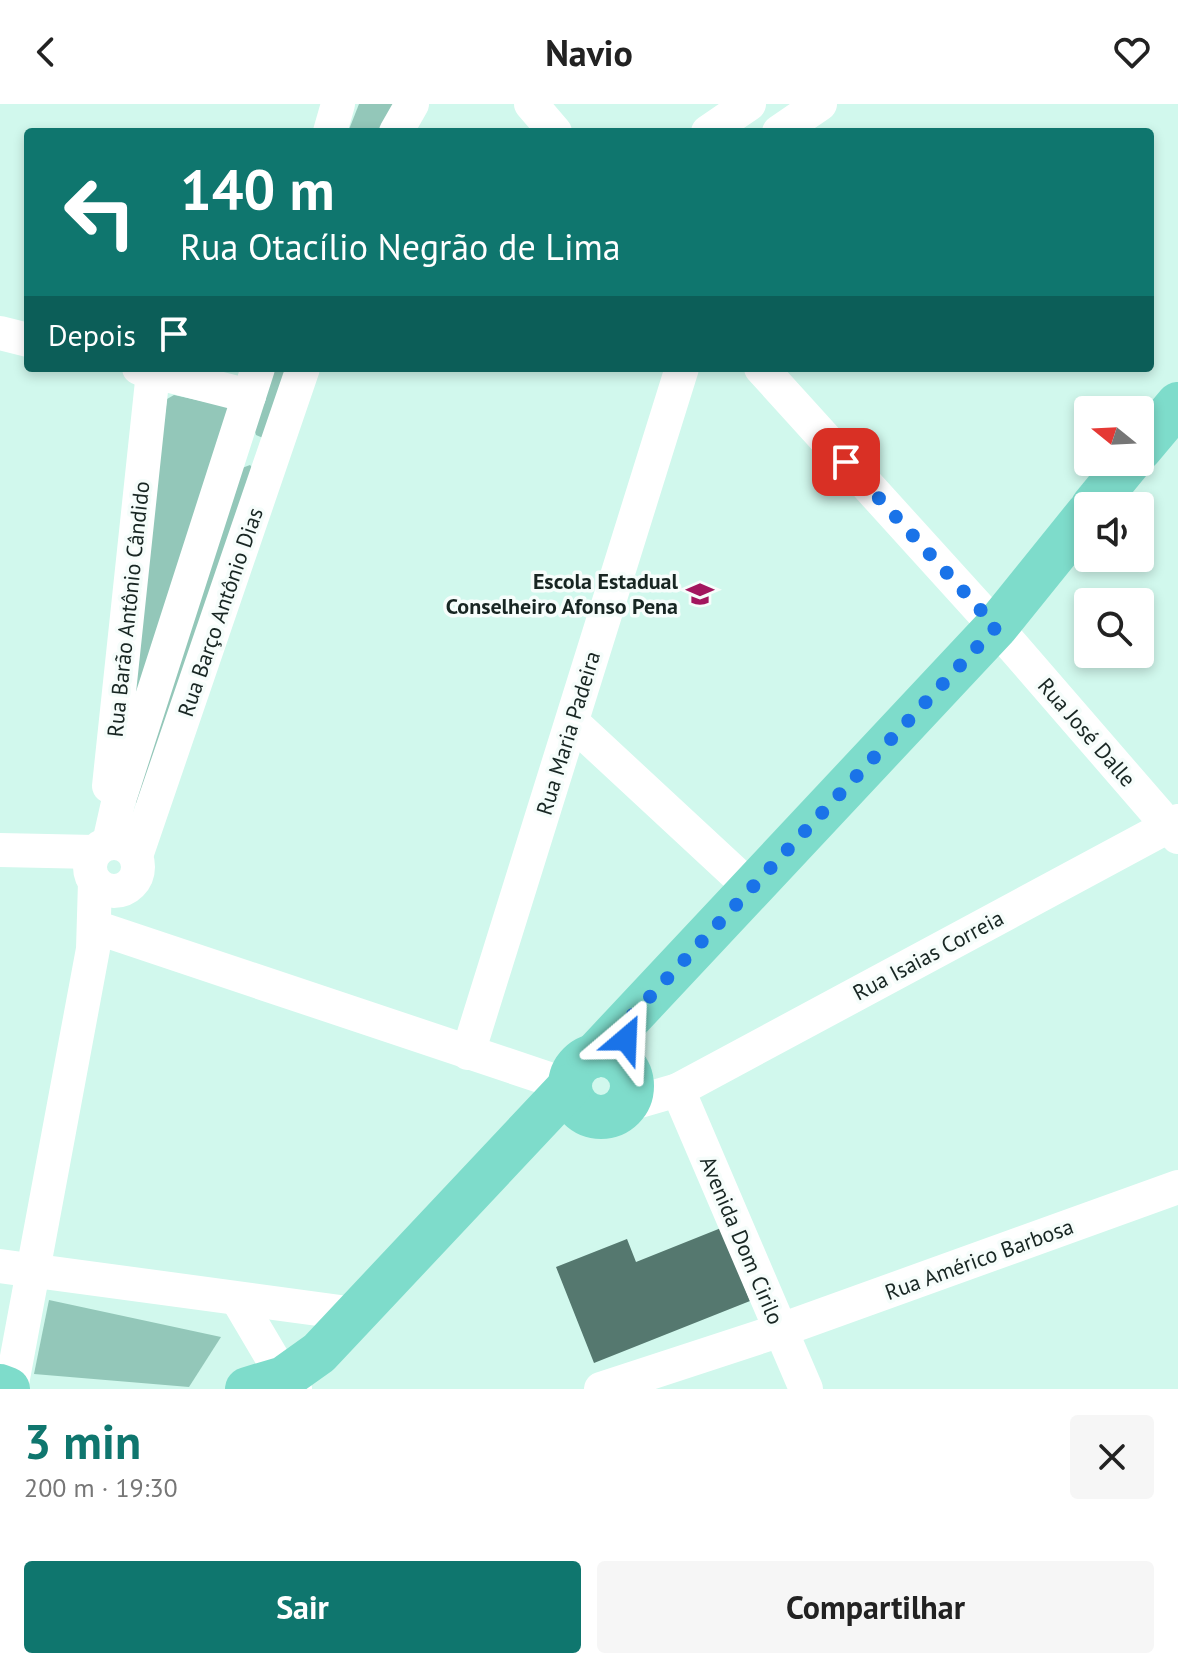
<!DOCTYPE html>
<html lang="pt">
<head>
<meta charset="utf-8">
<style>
	body { margin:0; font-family:"PT Sans",sans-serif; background:#f6f6f6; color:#222; height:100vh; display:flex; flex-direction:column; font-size:30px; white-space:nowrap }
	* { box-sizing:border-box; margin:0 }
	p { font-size:26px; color:#767676 }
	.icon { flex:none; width:44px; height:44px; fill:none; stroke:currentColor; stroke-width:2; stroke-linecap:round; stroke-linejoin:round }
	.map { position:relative; height:1285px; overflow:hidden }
	.details { display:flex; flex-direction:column; background:#fff; flex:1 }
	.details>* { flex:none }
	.banner { position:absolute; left:24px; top:24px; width:1130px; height:244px; border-radius:8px; box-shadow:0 4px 12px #0003; background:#0f766e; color:#fff; overflow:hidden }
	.needle { width:52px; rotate:288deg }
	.buttons { position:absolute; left:1074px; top:292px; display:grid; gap:16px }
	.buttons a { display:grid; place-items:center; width:80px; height:80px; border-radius:8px; background:#fff; box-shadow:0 4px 12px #0003; font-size:40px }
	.pin { position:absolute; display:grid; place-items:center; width:68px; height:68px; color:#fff; margin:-34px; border-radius:16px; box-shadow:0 4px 12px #0006 }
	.me { position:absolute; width:88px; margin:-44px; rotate:26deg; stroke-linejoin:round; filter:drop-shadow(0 0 6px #0008) }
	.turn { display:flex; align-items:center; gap:28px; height:168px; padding:0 24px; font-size:36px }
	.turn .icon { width:104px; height:104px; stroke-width:2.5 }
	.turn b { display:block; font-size:56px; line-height:68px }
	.then { display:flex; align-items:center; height:76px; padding:0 24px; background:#0003; gap:16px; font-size:30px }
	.round { display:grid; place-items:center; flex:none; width:84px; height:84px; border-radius:8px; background:#f6f6f6 }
	.overview { display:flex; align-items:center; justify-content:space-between; height:136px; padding:0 24px }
	h1 { font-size:48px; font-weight:600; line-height:60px; color:#0f766e }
	.button { display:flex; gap:16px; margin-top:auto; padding:16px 24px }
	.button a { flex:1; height:92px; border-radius:8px; background:#0f766e; color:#fff; font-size:32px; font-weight:600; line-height:92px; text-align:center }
	.button a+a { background:#f6f6f6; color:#222 }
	header { display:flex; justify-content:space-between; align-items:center; height:104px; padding:0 24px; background:#fff; font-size:36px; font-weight:600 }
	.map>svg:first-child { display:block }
	.green { fill:#93c7b9 }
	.building { fill:#55786f }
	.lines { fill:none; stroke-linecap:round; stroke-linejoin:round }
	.minor { stroke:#fff; stroke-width:34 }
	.major { stroke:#7edccb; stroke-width:44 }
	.route { stroke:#1a73e8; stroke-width:14; stroke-dasharray:0 25.2 }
	.labels { text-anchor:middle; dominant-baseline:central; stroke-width:7; stroke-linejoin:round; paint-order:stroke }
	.poi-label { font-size:22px; font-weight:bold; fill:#182623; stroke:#f6fdfb; text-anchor:end }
	.street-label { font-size:22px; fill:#182623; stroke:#f6fdfb }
</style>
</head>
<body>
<header><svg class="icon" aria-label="back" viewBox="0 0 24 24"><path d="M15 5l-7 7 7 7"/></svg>Navio<svg class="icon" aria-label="heart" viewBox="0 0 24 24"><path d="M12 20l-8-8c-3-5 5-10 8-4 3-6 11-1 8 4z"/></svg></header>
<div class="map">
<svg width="1178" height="1285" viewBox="0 0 1178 1285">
	<rect width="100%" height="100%" fill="#d1f8ed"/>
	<g class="green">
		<polygon points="359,0 403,0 383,28 348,28"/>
		<polygon points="273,264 294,264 263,334 256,331 254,324"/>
		<polygon points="174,291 229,303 116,682 167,295"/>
		<polygon points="250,361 256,368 142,699 135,699 242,364"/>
		<polygon points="49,1196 221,1233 189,1283 34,1270"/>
	</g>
	<polygon class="building" points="721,1124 750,1197 594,1259 556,1163 627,1135 636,1158"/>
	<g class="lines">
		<g class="minor">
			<polyline points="531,0 555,28"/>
			<polyline points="330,28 338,0"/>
			<polyline points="396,28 412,0"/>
			<polyline points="708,28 749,0"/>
			<polyline points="779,28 820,0"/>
			<polyline points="0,229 28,236"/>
			<polyline points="139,264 249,292"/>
			<polyline points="761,264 996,523 1178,733"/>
			<polyline points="572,618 752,785"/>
			<polyline points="109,682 153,268"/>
			<polyline points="109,739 118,699 258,264"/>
			<circle cx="114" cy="763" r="24"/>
			<polyline points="0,746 95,748"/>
			<polyline points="136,752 303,264"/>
			<polyline points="104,826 570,982"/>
			<polyline points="468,949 682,264"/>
			<polyline points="678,986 806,1285"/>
			<polyline points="626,1001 678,986 1178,717"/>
			<polyline points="0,1162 355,1210"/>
			<polyline points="238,1196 284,1274 295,1285"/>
			<polyline points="11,1285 93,845 95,778"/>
			<polyline points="601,1285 781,1226 1178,1083"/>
		</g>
		<g class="major">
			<polyline points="1140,345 1178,300"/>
			<polyline points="1093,402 1129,358"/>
			<circle cx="601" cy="982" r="31"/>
			<polyline points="594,952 996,523 1088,409"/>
			<polyline points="0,1282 8,1285"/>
			<polyline points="247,1285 284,1274 319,1249 570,982"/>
		</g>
	</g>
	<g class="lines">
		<polyline class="route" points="626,935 631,913 996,523 846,358"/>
	</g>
	<defs>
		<g id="school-bare" transform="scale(2.16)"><path d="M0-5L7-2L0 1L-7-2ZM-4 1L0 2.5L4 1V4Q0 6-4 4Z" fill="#a2165e" stroke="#f6fdfb" stroke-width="2.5" paint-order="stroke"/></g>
	</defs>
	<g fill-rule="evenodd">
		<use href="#school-bare" x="700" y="490"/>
	</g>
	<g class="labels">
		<g class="poi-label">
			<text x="678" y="477">Escola Estadual<tspan x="678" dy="25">Conselheiro Afonso Pena</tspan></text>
		</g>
		<g class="street-label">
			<text transform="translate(128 505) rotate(-84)">Rua Barão Antônio Cândido</text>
			<text transform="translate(220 508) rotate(-71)">Rua Barço Antônio Dias</text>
			<text transform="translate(1087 628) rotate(49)">Rua José Dalle</text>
			<text transform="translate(568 629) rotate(-73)">Rua Maria Padeira</text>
			<text transform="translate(928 851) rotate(-28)">Rua Isaias Correia</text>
			<text transform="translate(742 1136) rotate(67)">Avenida Dom Cirilo</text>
			<text transform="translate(979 1155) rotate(-20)">Rua Américo Barbosa</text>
		</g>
	</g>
</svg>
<div class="buttons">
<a><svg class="needle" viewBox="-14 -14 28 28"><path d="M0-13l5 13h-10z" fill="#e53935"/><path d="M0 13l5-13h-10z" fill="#767676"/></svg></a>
<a><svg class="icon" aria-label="sound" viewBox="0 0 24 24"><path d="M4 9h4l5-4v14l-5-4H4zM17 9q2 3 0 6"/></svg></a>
<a><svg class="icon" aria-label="search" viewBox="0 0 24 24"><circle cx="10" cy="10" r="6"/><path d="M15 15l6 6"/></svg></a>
</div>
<div class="pin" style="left:846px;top:358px;background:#d93025"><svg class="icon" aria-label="arrive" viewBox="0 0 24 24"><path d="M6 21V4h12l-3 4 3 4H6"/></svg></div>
<svg class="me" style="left:626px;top:935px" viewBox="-20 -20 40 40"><path d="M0-17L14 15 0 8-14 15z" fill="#1a73e8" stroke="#fff" stroke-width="4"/></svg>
<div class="banner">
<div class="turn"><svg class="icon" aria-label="left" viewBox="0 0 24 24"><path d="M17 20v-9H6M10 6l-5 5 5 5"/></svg><div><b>140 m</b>Rua Otacílio Negrão de Lima</div></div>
<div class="then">Depois<svg class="icon" aria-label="arrive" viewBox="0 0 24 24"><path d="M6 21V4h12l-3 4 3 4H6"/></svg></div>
</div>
</div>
<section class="details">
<div class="overview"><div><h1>3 min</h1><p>200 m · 19:30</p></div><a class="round"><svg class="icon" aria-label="close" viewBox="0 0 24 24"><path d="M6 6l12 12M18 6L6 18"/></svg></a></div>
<div class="button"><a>Sair</a><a>Compartilhar</a></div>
</section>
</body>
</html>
